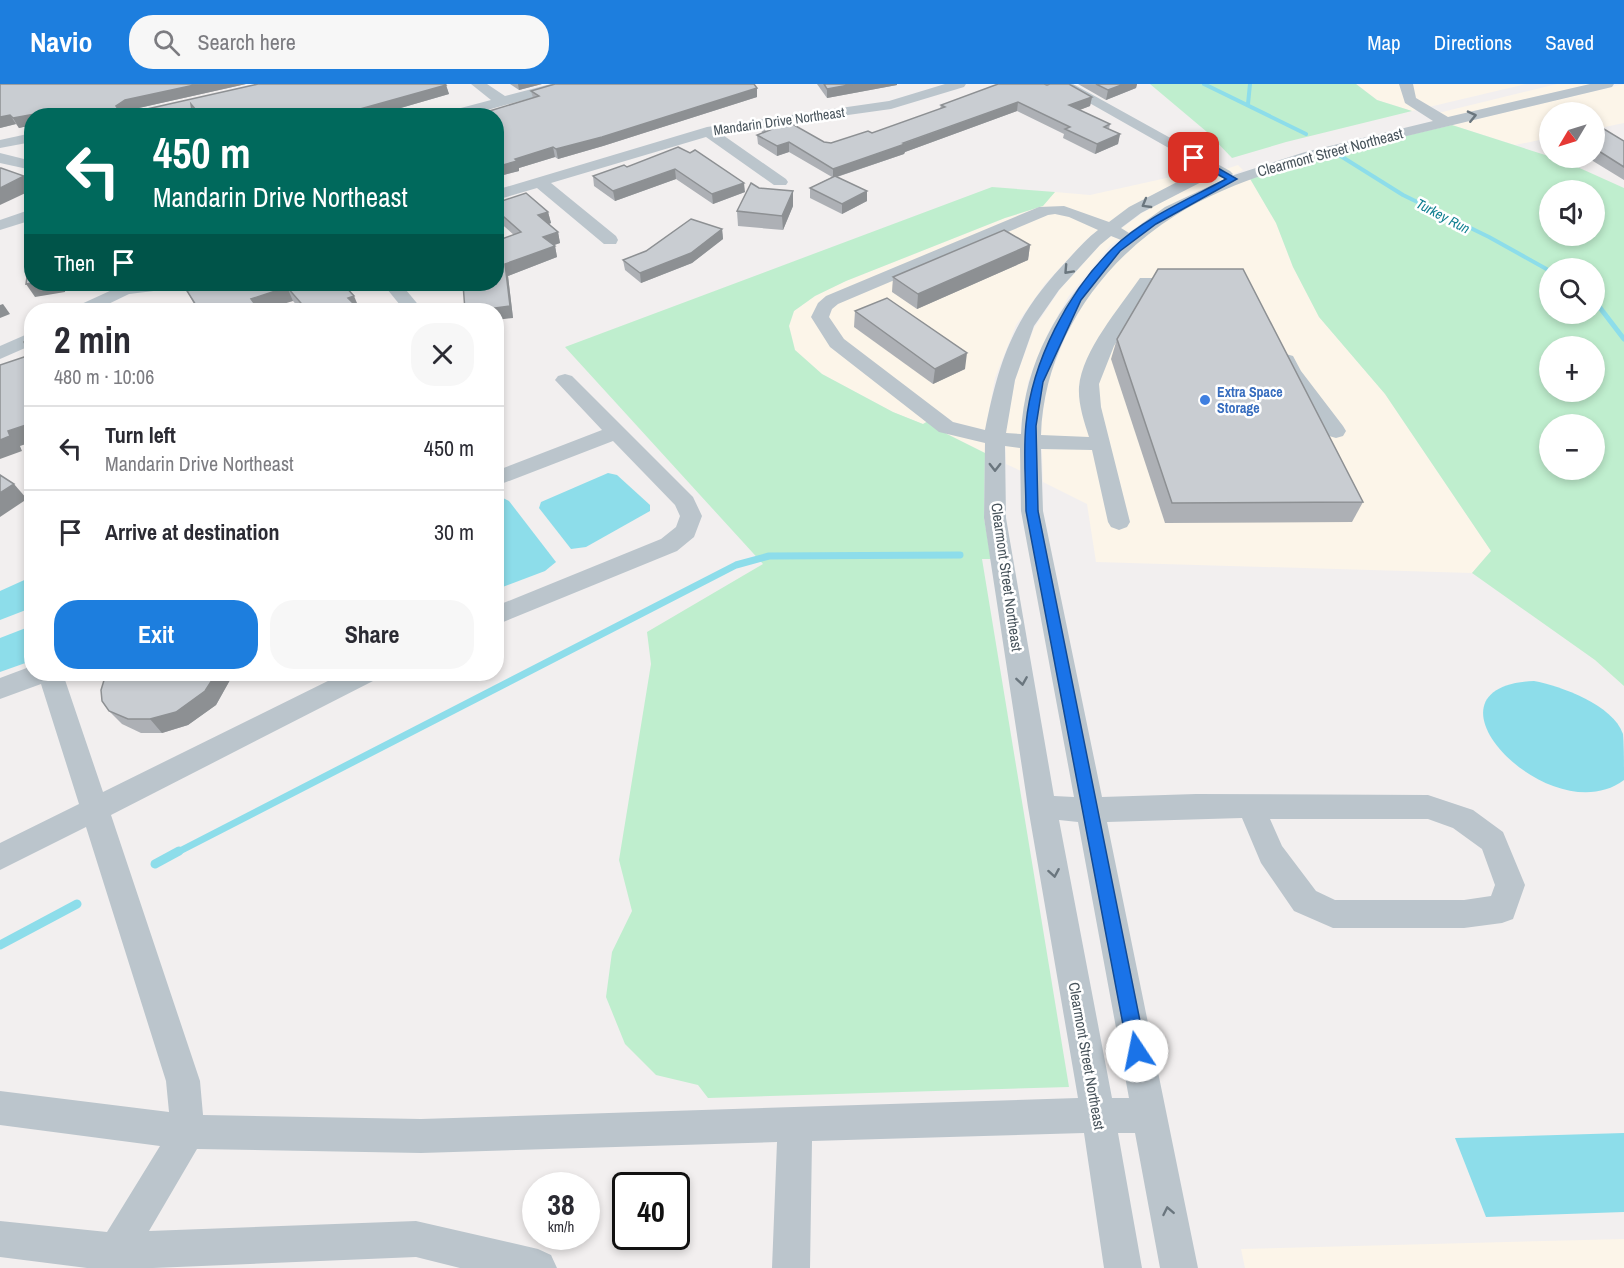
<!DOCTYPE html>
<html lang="en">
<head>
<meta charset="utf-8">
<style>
	body { margin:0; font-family:"Archivo Narrow",sans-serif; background:#f7f7f7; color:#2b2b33; height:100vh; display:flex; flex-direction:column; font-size:22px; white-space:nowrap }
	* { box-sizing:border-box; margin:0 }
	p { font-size:20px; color:#7c7c81 }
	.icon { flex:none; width:33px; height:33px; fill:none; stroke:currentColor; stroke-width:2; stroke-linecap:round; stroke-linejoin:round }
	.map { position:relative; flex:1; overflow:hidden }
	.drawer { position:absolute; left:24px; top:219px; width:480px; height:378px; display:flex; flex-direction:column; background:#fff; border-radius:24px; box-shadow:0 3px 9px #0003 }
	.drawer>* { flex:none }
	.top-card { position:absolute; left:24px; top:24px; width:480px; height:183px; border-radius:24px; box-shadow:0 3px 9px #0003; background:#00695c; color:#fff; overflow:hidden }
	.needle { width:39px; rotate:232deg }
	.tools { position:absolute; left:1539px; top:18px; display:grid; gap:12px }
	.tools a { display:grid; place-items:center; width:66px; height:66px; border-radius:50%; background:#fff; box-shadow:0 3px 9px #0003; font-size:30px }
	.speed { position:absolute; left:522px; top:1088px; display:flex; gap:12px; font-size:30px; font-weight:700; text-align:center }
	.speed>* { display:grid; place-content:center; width:78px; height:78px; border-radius:50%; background:#fff; box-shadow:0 3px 9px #0003; line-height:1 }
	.speed small { font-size:15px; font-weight:400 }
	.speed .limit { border:3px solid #111; border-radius:9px; background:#fff; color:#111 }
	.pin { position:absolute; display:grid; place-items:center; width:51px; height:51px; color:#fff; margin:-26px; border-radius:12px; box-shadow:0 3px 9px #0006 }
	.me { position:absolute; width:66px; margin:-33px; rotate:349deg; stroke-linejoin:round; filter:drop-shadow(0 0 4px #0008) }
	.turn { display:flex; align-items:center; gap:21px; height:126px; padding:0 30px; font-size:27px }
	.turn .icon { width:78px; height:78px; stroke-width:2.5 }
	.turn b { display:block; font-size:42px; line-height:51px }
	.then { display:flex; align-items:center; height:57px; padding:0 30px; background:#0003; gap:12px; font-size:22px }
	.round { display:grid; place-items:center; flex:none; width:63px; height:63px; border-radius:24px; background:#f7f7f7 }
	.head { display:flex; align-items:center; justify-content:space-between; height:102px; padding:0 30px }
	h1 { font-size:36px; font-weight:700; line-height:45px }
	.action { display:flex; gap:12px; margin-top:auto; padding:12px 30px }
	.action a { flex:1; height:69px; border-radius:24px; background:#1d7ede; color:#fff; font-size:24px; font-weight:700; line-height:69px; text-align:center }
	.action a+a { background:#f7f7f7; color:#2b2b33 }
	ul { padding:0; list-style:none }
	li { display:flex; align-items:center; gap:18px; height:84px; padding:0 30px; border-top:2px solid #e1e1e2 }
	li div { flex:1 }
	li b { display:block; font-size:22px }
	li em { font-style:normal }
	header { display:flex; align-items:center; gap:36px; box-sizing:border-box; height:84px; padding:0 30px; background:#1d7ede; color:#fff }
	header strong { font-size:28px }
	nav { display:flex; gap:33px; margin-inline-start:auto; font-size:21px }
	.search { width:420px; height:54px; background:#f7f7f7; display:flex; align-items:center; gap:15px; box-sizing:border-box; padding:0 21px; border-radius:24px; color:#7c7c81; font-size:22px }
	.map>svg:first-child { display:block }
	.commercial { fill:#fcf5e9 }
	.green { fill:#bfeece; fill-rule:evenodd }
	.water { fill:#8dddea }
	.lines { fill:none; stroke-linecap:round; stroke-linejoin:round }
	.stream-far3 { stroke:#8dddea; stroke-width:4 }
	.stream-far2 { stroke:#8dddea; stroke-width:5 }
	.stream-far1 { stroke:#8dddea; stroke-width:7 }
	.stream { stroke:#8dddea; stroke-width:9 }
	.minor { fill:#bbc5cc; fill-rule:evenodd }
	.wall { fill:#adb0b5 }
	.shaded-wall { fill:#8d9093 }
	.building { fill:#c9cdd2; stroke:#8d9093; stroke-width:1.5 }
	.oneway { stroke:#6a767e }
	.route { fill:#1a73e8; stroke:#114b97; stroke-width:1.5 }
	.shop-dot { fill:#3f7fe0; stroke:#fff; stroke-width:2 }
	.labels { text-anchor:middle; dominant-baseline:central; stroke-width:5; stroke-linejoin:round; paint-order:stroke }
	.far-street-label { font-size:14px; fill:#48545c; stroke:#fff }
	.far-water-label { font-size:14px; font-style:italic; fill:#0f7f90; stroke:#fff }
	.far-shop-label { font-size:14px; font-weight:bold; fill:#366cbe; stroke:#fff; text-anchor:start }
	.street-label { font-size:15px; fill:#48545c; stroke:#fff }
</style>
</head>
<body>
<header>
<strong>Navio</strong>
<div class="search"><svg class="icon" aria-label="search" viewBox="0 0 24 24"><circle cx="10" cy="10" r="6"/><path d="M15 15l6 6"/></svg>Search here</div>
<nav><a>Map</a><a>Directions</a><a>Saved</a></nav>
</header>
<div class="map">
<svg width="1624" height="1184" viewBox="0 0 1624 1184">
	<rect width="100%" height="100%" fill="#f2efef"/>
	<g class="commercial">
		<polygon points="1356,0 1526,0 1412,27 1377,16"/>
		<polygon points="1557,0 1591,0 1438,36 1426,32"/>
		<polygon points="1624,0 1624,39 1595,45 1594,28 1550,28 1549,54 1515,61 1452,41"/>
		<polygon points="1238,81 1243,86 1181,115 1146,136 1110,162 1068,213 1048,249 1028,298 1021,342 1021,387 1006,380 1005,350 1015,296 1034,244 1061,204 1102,159 1142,129 1220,87"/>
		<polygon points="1198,87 1128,124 1087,155 1045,200 1016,241 995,294 985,349 985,369 947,350 928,338 923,340 893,328 822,290 795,266 789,242 794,227 815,212 846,197 1005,134 1042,122 1055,108 1090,111"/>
		<polygon points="1249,93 1276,139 1293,183 1319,233 1385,310 1491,467 1472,489 1096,478 1087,420 1043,398 1041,343 1047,300 1066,252 1085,217 1125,167 1160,141 1194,120"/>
		<polygon points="1624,1155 1624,1184 1245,1184 1241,1165"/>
	</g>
	<g class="green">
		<polygon points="1150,0 1356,0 1377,16 1412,27 1286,58 1232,74 1207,48"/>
		<path d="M1452,41l112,36 60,27v498l-29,-26 -123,-87 19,-22 -106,-157 -66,-77 -26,-50 -17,-44 -27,-46 63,-19zM1550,106h44v46h-44zM1550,184h44v46h-44zM1550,262h44v46h-44zM1550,340h44v46h-44z"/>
		<polygon points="992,103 1055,108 1043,122 1005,134 846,197 815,212 794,227 789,242 795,266 822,290 893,328 923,340 928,337 947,350 985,369 984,434 991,475 982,475 1069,1003 708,1014 698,1001 656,991 625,960 606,913 612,868 632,827 619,776 651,580 647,548 763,480 565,263"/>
	</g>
	<g class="water">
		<polygon points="608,389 617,391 650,421 650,427 586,463 571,465 539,424 541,418"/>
		<polygon points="503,414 509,417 556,478 545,487 497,505 497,417"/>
		<polygon points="31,493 31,524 0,536 0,507"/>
		<polygon points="31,542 31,577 0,588 0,554"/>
		<path d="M1534,597c27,5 79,24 89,53 1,12 1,33 1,46 -73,55 -218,-93 -90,-99z"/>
		<polygon points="1624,1049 1624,1128 1486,1133 1455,1054"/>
	</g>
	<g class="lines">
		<g class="stream-far3">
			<polyline points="1204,0 1306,50"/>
			<polyline points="1248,20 1250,0"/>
			<polyline points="1339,71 1403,111 1489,153 1550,187"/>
		</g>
		<polyline class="stream-far2" points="1594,216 1624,255"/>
		<polyline class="stream-far1" points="176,769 736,481 769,472 960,471"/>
		<g class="stream">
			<polyline points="155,780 179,767"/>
			<polyline points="0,861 77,820"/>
		</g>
		<g class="minor">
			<polygon points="471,0 487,0 505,12 551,0 574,0 572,3 465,32 440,32 442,29 491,16"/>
			<polygon points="945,0 966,0 964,3 891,25 720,49 786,95 788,98 786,101 774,101 706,53 551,99 616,152 618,156 616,160 604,160 537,104 496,116 496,106 707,43 889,17"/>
			<path d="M1056,0h17l157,87 3,3 -2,2 74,-24 128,-31 -28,-18 -6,-19h14l3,14 32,19 142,-33h24l-2,3 -297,71c-47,15 -97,30 -139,57 -77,48 -132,129 -135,220l48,2c-5,-16 -11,-33 -10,-50 3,-36 41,-80 61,-109h51l3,4 -3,4 -40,1 -37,59 -15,38 2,23 29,115 -3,5 -8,3 -8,-3 -3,-5 -16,-72 -51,-1 2,62 59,286 94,-3 232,1 45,15 30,22 22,53 -12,34 -11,4 -38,5h-131l-39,-17 -33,-48 -19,-45 -135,4 91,446h-38l-25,-135h-17l24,135h-38l-20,-135 -272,8 -2,127h-38l5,-126 -356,11 -224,-4 -48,82 267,-10 122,28 13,6 6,13h-97l-44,-11 -263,11h-66l-87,-11v-36l107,11 53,-86 -160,-21v-34l169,21 -3,-31 -80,-254 -86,43v-27l79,-39 -38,-120 -41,15v-21l32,-12v8h31l40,118 239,-118h35l-4,7 -262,134 89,266 3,34 218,4 657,-21 -50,-291 -44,-289 1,-75 -46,-11 -109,-85 -19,-30 7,-14 8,-7 213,-89 25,-1 45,16 20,-15 75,-39zM1215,91l10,4 -60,28 -36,26 -8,-5 20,-15zM1055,130l14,3 29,13c-13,10 -24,23 -36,36 -49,53 -63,94 -77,164l-32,-8 -109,-83 -15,-22 3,-8 6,-5 210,-89zM1111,152l10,4c-56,55 -96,114 -100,194l-15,-1 9,-53 19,-54 25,-36 41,-45zM1005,362l15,2 1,63 53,286 -20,-1 -48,-278zM1270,735h158l25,9 29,21 13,36 -4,11 -27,4h-129l-19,-9 -34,-45zM1059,736l19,2 51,276h-17z"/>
			<polygon points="32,49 32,58 0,64 0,56"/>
			<polygon points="0,69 32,77 32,86 0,79"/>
			<polygon points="32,125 32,136 0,146 0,136"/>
			<polygon points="125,200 179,200 176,204 170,205 129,210 96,226 74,226 77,222"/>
			<polygon points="383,200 401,200 421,224 419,226 404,226"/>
			<polygon points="32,248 32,261 0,275 0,262"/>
			<polygon points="1286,270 1293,272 1301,287 1343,342 1346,347 1343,352 1336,354 1329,352 1285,292 1276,276 1279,272"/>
			<polygon points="565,290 572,292 693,413 702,432 694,453 677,467 496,541 496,522 661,455 676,443 680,432 675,421 613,357 496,402 496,387 602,346 555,296 558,292"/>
		</g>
	</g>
	<g class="wall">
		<polygon points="0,0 246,0 134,25 147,25 446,1 449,10 373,32 197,32 195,29 196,32 32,32 32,41 19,44 16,40 0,44"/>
		<polygon points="510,0 542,0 519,6"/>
		<polygon points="817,0 897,0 897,1 827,14"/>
		<polygon points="1078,0 1137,0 1136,4 1106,16"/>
		<polygon points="757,4 757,13 603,62 558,75 555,73 519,84 519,87 496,93 496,32 533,14 531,7"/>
		<polygon points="1092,13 1090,22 1079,26 1110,40 1109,45 1120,50 1118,60 1095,70 1063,54 1064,50 1017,27 905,68 904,70 837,93 867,107 867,117 842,130 810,114 810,104 832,93 789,68 777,72 758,60 757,51 762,49 761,42 824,58 831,59 872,49 940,25 941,21"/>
		<polygon points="1599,42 1624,57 1624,96 1588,74 1594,74 1594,50"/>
		<polygon points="678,63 745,108 713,120 676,95 615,117 594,102 593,92 627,83"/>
		<polygon points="759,104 793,107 793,122 783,146 738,142 737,127"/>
		<polygon points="496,119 548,128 551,139 549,140 558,148 560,159 554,161 555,162 557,173 508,192 513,234 464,206 458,200 496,200 514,151 496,135"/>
		<polygon points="722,145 723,155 692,179 641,199 625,186 623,176 646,167"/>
		<polygon points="1030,161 1028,176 917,225 892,208 893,193"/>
		<polygon points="343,200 360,226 301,226 293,217 195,222 187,207"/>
		<polygon points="855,227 965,285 933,300 854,243"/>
		<polygon points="1117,255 1363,418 1352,438 1165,439 1111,275"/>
		<polygon points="230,596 216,621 188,641 162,649 141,649 122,640 109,627"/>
	</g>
	<g class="shaded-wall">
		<polygon points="199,0 246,0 130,26 121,32 116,22 125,16"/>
		<polygon points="518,0 542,0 519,6"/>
		<polygon points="854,0 897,0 897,1 827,14 827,5"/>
		<polygon points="1124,0 1137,0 1136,4 1106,16 1108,6"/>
		<polygon points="446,1 449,10 373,32 335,32"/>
		<polygon points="757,4 757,13 603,62 558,75 556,65"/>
		<polygon points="1092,13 1090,22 1067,31 1069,21"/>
		<polygon points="1018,18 1017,27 905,68 904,70 833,94 833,85"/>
		<polygon points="191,20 195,29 196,32 193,32"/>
		<polygon points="51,27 54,32 32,32 32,41 19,44 13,34"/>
		<polygon points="10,31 16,40 0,44 0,33"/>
		<polygon points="1120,50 1118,60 1095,70 1097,60"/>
		<polygon points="789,58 789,68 777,72 777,62"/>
		<polygon points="553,63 555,73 519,84 519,87 496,93 496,83 515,75"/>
		<polygon points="675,85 676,95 615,117 613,107"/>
		<polygon points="24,92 32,104 32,106 0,121 0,104"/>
		<polygon points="744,99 745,108 713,120 712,110"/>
		<polygon points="793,107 793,122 783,146 782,132"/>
		<polygon points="867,107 867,117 842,130 842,120"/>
		<polygon points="548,128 551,139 541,143 538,131"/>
		<polygon points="722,145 723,155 692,179 641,199 640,189"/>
		<polygon points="558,148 560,159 546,164 543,153"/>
		<polygon points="1030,161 1028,176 917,225 918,210"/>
		<polygon points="555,162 557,173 508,192 513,234 496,236 496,226 480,226 505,180"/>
		<polygon points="32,199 66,200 65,208 35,213 26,200"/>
		<polygon points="287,203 293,217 264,226 249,226 246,222 251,215"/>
		<polygon points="354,212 360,226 357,226 348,214"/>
		<polygon points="3,220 10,230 0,234 0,221"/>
		<polygon points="967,269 965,285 933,300 935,285"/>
		<polygon points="32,339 32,358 20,362 22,367 0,375 0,356 8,347"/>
		<polygon points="497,367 502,382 496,385"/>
		<polygon points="14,400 27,415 0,433 0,409"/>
		<polygon points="216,590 245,590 230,596 216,621 188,641 162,649 150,635"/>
	</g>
	<g class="building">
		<polygon points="0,0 199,0 125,16 116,22 118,25 147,25 258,0 445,0 446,1 335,32 201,32 191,20 193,32 53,32 51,27 13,34 10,31 0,33"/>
		<polygon points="555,0 754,0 757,4 602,53 556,65 553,63 515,75 517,77 496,83 496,32 473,32 539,12 531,7"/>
		<polygon points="824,0 854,0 827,5"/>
		<polygon points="998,0 1044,0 1047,1 1050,0 1069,0 1092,13 1069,21 1110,40 1104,43 1120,50 1097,60 1065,45 1070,43 1018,18 903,59 905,60 833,85 789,58 777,62 757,51 770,46 761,42 765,35 780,33 824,58 831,59 868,47 872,49 945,23 941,21"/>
		<polygon points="1096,0 1124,0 1108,6"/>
		<polygon points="1599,42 1624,57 1624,83 1594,64 1594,54"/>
		<polygon points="678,63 690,69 695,66 744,99 712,110 675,85 613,107 593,92 624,81 627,83"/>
		<polygon points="0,84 1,84 24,92 0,104"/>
		<polygon points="835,92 867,107 842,120 810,104"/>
		<polygon points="751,99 759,104 793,107 782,132 737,127"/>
		<polygon points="526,109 548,128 538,131 558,148 543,153 555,162 505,180 510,222 480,226 465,226 463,200 496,200 496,157 521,148 496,126 496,119"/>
		<polygon points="691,135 722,145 691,169 640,189 623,176 646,167"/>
		<polygon points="1004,146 1030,161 918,210 893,193"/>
		<polygon points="32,155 32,199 26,200"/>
		<polygon points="1158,185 1243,185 1363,418 1172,419 1117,255"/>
		<polygon points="211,200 343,200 354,212 348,214 360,226 307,226 287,203 251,215 254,219 246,222 250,226 182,226 196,221 187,207"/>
		<polygon points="887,214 967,269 935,285 855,227"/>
		<polygon points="32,256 32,339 8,347 10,352 0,356 0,281 30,271 24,258"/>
		<polygon points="0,391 14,400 0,409"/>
		<polygon points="108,590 216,590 205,607 176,628 150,635 128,635 109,627 102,617 101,606 105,593"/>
	</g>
	<defs><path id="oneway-chevron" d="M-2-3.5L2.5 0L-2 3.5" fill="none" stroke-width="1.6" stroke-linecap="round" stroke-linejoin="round" transform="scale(1.5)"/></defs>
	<g class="oneway">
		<use href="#oneway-chevron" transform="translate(1472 32) rotate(-13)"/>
		<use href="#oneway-chevron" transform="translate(1146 120) rotate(150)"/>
		<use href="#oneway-chevron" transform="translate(1068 186) rotate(133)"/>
		<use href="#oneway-chevron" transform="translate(995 383) rotate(90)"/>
		<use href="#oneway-chevron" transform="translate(1022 597) rotate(81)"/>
		<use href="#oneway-chevron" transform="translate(1054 789) rotate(80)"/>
		<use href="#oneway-chevron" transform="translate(1168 1127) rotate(-101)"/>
	</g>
	<path class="route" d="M1191,72h6l40,23 -81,45 -36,27 -39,49 -38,82 -7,44 2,85 108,540 -3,6 -6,3 -6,-3 -3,-6 -102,-540c0,-28 -3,-58 0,-87 6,-63 42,-132 87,-176 31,-30 76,-49 113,-69l-35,-20z"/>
	<circle class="shop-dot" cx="1205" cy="316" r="6"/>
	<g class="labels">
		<g class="far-street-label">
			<text transform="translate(779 37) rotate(-8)">Mandarin Drive Northeast</text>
		</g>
		<g class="far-water-label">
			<text transform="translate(1443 132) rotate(28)">Turkey Run</text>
		</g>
		<g class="far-shop-label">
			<text x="1217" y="308">Extra Space<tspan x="1217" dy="16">Storage</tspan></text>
		</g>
		<g class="street-label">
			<text transform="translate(1330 68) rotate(-15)">Clearmont Street Northeast</text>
			<text transform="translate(1007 493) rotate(82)">Clearmont Street Northeast</text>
			<text transform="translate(1087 972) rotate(80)">Clearmont Street Northeast</text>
		</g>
	</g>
</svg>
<div class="tools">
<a><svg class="needle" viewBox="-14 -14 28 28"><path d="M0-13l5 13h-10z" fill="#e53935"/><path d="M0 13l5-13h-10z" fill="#7c7c81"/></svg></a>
<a><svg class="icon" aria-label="sound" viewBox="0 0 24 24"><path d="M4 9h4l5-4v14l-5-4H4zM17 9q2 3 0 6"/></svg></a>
<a><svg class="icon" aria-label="search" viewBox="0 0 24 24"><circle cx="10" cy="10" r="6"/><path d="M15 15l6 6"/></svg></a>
<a>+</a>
<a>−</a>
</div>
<div class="speed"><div>38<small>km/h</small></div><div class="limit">40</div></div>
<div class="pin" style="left:1194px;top:74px;background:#d93025"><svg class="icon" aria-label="arrive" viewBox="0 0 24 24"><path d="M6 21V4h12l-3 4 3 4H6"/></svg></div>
<svg class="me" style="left:1137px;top:967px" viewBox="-20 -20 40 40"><circle r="19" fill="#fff"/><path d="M0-13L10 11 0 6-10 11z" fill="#1a73e8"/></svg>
<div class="top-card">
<div class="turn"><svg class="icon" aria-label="left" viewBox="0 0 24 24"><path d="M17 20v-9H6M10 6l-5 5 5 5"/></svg><div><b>450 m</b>Mandarin Drive Northeast</div></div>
<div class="then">Then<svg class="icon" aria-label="arrive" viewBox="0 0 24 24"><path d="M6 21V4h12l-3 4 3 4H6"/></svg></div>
</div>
<section class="drawer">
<div class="head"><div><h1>2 min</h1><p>480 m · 10:06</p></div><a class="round"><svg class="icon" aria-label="close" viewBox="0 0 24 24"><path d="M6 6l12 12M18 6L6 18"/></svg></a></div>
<ul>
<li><svg class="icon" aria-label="left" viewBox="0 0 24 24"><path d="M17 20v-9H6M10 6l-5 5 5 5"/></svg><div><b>Turn left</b><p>Mandarin Drive Northeast</p></div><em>450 m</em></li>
<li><svg class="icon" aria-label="arrive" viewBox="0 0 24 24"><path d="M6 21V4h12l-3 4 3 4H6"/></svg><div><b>Arrive at destination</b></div><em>30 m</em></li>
</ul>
<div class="action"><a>Exit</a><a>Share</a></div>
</section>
</div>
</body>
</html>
